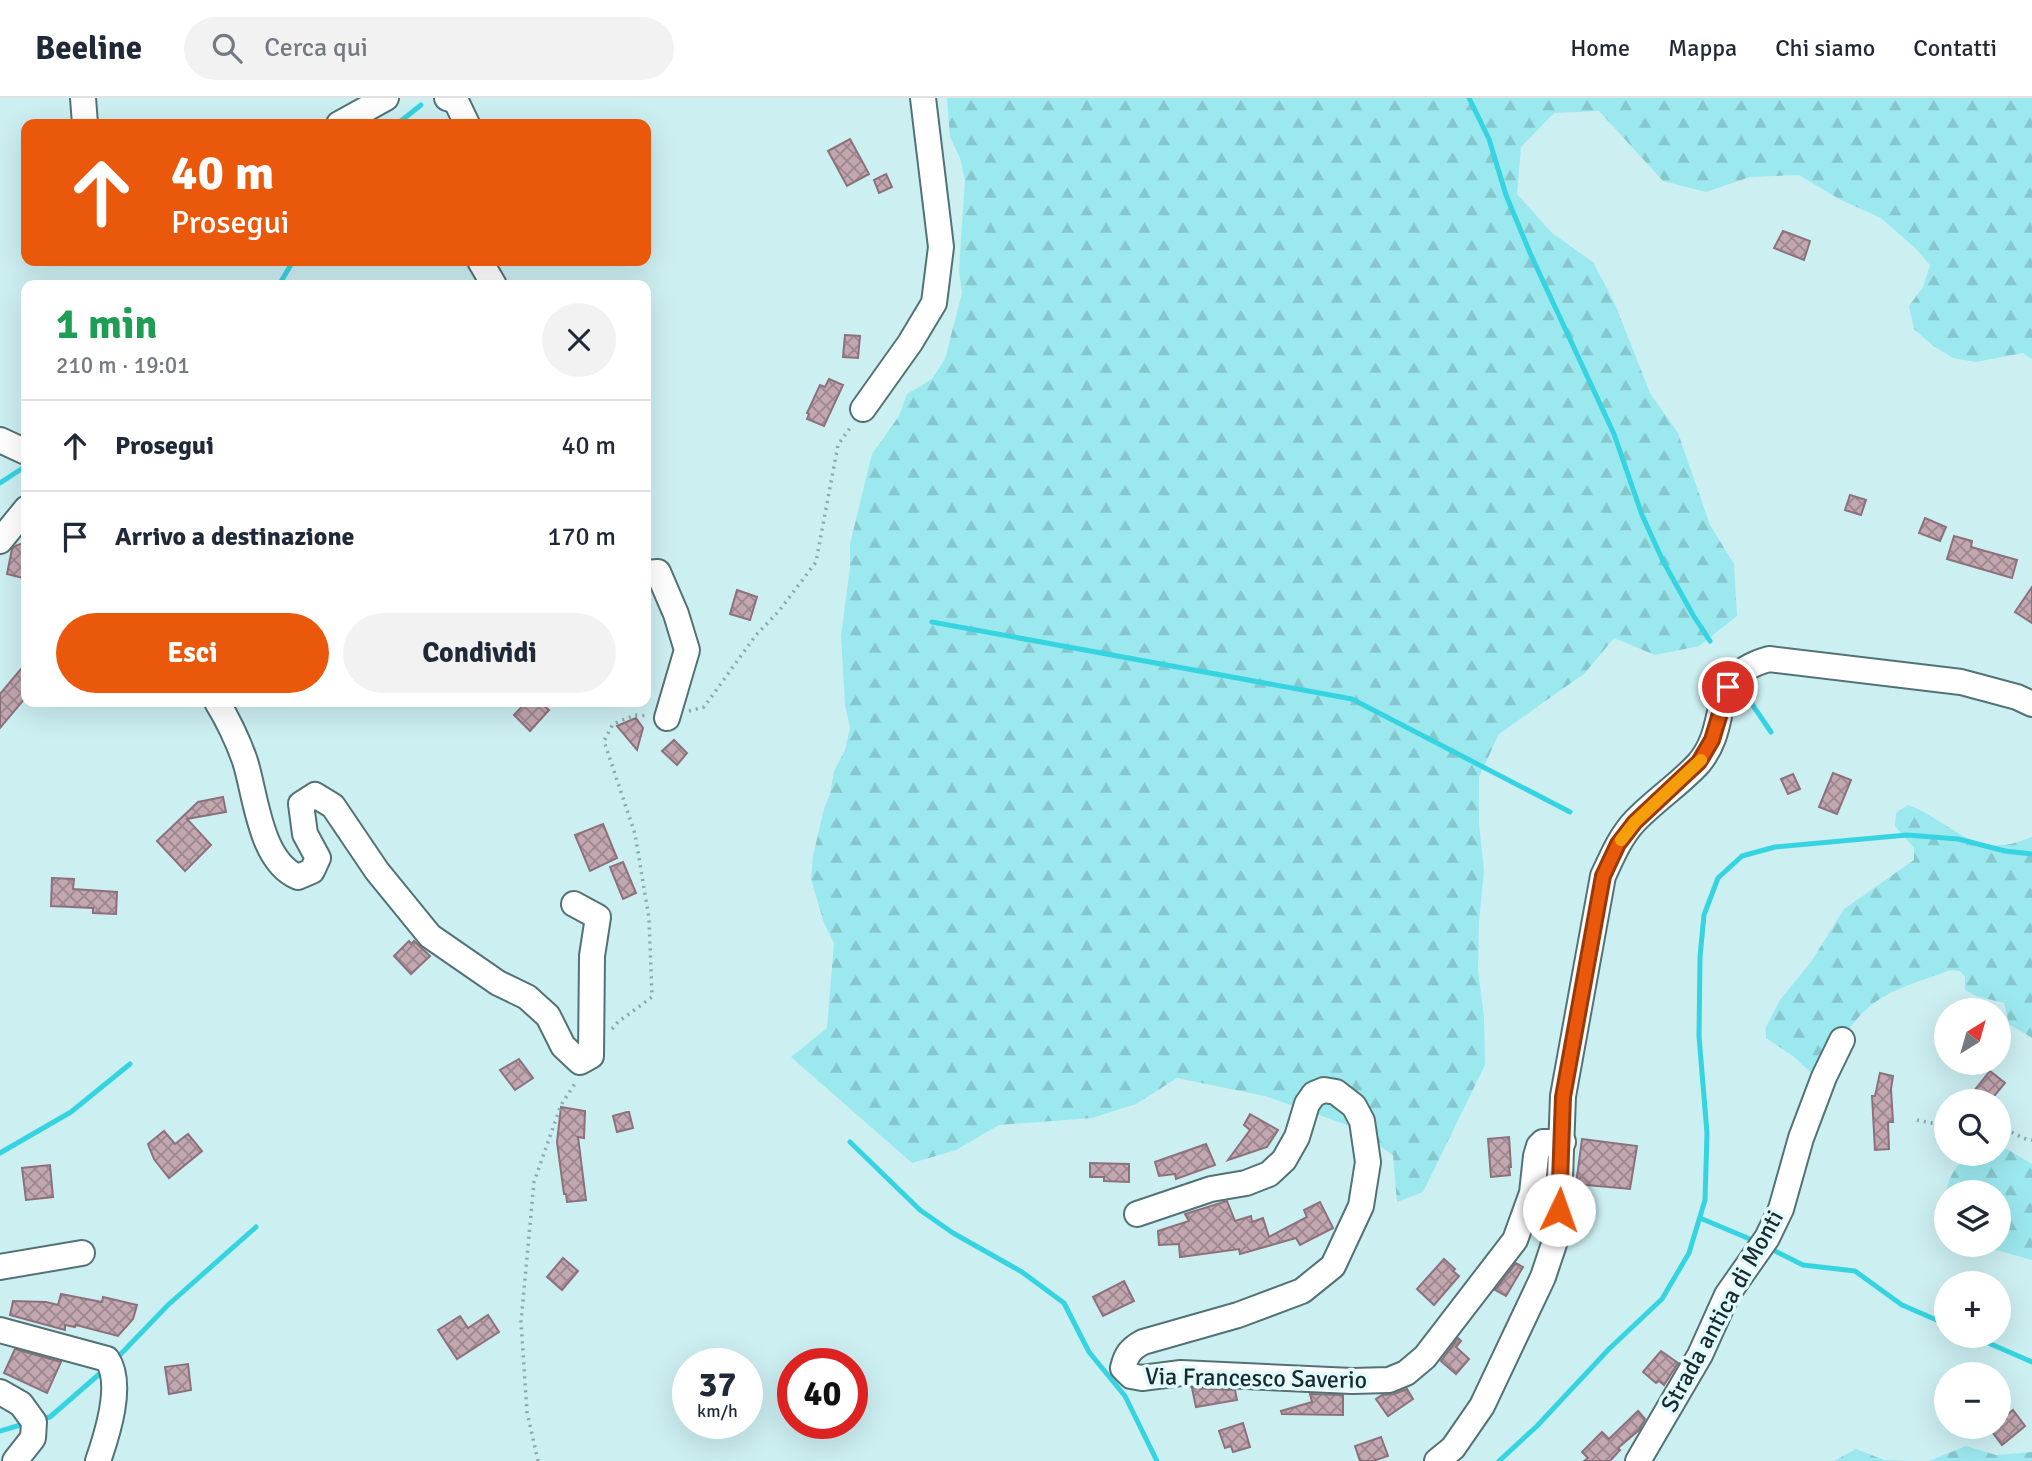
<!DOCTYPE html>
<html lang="it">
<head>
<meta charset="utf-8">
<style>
	body { margin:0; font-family:Signika,sans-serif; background:#f2f2f3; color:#1f2937; height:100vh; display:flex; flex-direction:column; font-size:26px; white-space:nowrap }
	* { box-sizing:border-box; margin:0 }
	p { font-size:23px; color:#747a83 }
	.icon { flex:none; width:38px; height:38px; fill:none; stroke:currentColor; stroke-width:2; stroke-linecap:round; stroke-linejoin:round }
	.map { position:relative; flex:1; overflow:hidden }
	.sheet { position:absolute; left:21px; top:182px; width:630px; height:427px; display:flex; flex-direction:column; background:#fff; border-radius:14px; box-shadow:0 7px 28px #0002 }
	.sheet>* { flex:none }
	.top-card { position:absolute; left:21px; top:21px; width:630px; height:147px; border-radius:14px; box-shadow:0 7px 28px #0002; background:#ea580c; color:#fff; overflow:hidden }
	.needle { width:46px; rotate:37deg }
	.fabs { position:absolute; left:1934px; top:900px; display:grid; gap:14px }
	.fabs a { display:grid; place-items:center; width:77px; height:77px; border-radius:50%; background:#fff; box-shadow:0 7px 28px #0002; font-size:35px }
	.speed { position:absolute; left:672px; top:1250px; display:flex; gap:14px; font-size:35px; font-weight:700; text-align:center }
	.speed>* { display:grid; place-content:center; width:91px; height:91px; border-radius:50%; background:#fff; box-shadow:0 7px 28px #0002; line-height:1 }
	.speed small { font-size:18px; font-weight:400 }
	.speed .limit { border:10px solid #d22; background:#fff; color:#111 }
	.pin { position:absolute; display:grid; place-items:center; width:60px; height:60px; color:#fff; margin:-30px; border:4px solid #fff; border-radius:50%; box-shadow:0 2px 7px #0007 }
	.me { position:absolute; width:77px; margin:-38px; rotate:3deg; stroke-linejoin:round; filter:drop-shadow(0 0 5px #0008) }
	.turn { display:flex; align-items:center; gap:24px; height:147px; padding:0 35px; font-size:32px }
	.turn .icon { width:91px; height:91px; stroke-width:2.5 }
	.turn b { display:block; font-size:49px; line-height:60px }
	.round { display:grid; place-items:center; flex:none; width:74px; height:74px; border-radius:37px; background:#f2f2f3 }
	.summary { display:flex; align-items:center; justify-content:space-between; height:119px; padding:0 35px }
	h1 { font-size:42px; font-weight:700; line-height:52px; color:#1e9e55 }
	.primary-button { display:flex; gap:14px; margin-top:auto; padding:14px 35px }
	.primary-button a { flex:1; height:80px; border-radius:42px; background:#ea580c; color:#fff; font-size:28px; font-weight:700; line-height:80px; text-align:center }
	.primary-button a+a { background:#f2f2f3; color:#1f2937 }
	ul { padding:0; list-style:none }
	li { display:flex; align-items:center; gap:21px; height:91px; padding:0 35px; border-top:2px solid #e0e1e3 }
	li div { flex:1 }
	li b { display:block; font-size:26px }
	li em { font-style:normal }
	header { display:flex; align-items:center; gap:42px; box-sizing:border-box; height:98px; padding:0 35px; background:#fff; border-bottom:2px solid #e0e1e3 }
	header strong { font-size:33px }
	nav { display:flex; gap:38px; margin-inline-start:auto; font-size:24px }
	.search { width:490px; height:63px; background:#f2f2f3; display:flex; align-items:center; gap:18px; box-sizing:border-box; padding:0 24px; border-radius:38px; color:#747a83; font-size:26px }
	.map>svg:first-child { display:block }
	.forest { fill:url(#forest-firs) }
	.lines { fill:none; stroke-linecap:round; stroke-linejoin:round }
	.stream { stroke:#36d4e1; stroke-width:5 }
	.building { fill:url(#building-cross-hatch); stroke:#8c717b; stroke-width:2 }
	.minor-casing { stroke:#537275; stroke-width:28 }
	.path { stroke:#8ca7a9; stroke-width:3.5; stroke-dasharray:2 5; stroke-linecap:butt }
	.minor { stroke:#fff; stroke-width:24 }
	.route-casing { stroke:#983908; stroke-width:18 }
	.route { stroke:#ea580c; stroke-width:12 }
	.slow { stroke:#f59e0b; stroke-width:12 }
	.labels { text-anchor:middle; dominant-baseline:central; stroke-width:7; stroke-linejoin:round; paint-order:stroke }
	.street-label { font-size:24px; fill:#1c292b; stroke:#dffbfe }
</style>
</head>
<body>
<header>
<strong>Beeline</strong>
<div class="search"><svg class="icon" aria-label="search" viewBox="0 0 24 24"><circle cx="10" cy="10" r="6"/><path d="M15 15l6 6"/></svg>Cerca qui</div>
<nav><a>Home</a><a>Mappa</a><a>Chi siamo</a><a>Contatti</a></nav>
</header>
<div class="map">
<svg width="2032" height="1363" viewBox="0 0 2032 1363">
	<defs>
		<pattern id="forest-firs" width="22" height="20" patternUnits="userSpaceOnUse" patternTransform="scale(1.75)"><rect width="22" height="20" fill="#9ce8ef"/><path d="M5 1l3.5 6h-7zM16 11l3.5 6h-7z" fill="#86c7cd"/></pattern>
		<pattern id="building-cross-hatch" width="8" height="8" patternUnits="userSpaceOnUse" patternTransform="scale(1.75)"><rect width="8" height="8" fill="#c2a6b0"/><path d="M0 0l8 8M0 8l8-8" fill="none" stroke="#9d878f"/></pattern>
	</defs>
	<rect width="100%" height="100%" fill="#cceff2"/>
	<g class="forest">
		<polygon points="947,0 2032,0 2032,261 2023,255 1976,264 1953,260 1932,247 1914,231 1909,208 1923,189 1930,167 1915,150 1881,120 1839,101 1799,77 1750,79 1706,94 1663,83 1599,13 1554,15 1521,49 1517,96 1552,135 1593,164 1615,206 1650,295 1678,335 1710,427 1734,466 1737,518 1699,548 1655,557 1614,540 1585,575 1499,636 1479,679 1479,726 1484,773 1479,823 1478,872 1484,919 1485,967 1423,1094 1397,1104 1393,1057 1350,1028 1265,998 1177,980 1136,1006 1092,1020 999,1027 956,1052 912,1065 791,959 827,930 834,845 824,825 811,781 813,758 824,711 830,696 834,673 845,652 850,630 845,607 841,538 850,469 850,446 872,356 899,318 907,296 932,281 945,261 962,195 959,172 965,82 960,60 950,39"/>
		<path d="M1908,707c33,11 59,45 97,40 9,-1 18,-5 27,-8v201l-23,-14 -5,-21 -28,-7 -11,-6v-13l-5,-6 -10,-1c-22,9 -47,15 -67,27 -31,18 -48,53 -65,82l-25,-23 -27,-18v-11l14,-27 31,-38 33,-53 70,-49v-12l-19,-22 1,-13z"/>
		<path d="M1999,1050l8,1 25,15v96l-46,-13 -5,-3h17v-52h-51c1,-16 13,-34 29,-39 6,-2 16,0 22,0z"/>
		<polygon points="1966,1348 1996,1357 2032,1354 2032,1363 1929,1363"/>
		<polygon points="1856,1351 1884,1362 1912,1363 1834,1363"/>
	</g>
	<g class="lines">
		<g class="stream">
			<polyline points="1469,0 1489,41 1506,97 1530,155 1614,336 1642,417 1663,463 1693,517 1710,543"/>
			<polyline points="397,26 421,7"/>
			<polyline points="279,187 293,163"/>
			<polyline points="0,385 26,368"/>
			<polyline points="932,524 1352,601 1570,714"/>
			<polyline points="1741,590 1771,634"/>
			<polyline points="850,1044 920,1112 953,1135 1022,1174 1064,1205 1089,1254 1125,1298 1157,1363"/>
			<polyline points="0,1055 71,1014 130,966"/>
			<polyline points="1700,1120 1757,1144"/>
			<polyline points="1769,1150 1803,1167 1855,1173 1902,1207 1946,1226"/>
			<polyline points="1970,1237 2032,1264"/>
			<polyline points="116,1261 168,1207 256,1129"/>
			<polyline points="40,1321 50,1319 104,1272"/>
			<polyline points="0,1333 27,1325"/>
			<polyline points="1499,1363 1537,1328 1609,1251 1662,1201 1689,1155 1705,1102 1707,1035 1699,938 1700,859 1704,817 1718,780 1742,758 1775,749 1907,737 1958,741 2005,753 2032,756"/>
		</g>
	</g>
	<g class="building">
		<polygon points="850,41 869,76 847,88 828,53"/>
		<polygon points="886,76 892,89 879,95 874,82"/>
		<polygon points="1783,133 1810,143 1804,162 1774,150"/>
		<polygon points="845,237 860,238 858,260 843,259"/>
		<polygon points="829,281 843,287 824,328 807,321 809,316 807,315 820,287 825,289"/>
		<polygon points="1850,397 1866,402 1861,417 1845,412"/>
		<polygon points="1925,420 1946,429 1940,443 1919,435"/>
		<polygon points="1954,438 1972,443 1971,449 2017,462 2012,480 1947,461"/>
		<polygon points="26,444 26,464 23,480 7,476 12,451 15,448"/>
		<polygon points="2032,489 2032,525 2015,514"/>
		<polygon points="737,492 757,499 750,522 730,516"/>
		<polygon points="26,565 26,599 0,630 0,596"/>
		<polygon points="526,604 540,604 549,612 530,633 514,617"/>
		<polygon points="636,620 643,630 637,652 617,628"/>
		<polygon points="674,642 687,655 677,667 662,653"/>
		<polygon points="1833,675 1851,682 1837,716 1819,709"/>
		<polygon points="1793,676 1800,691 1788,696 1781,681"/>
		<polygon points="223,699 226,714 187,721 211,747 185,773 157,743 198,704"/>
		<polygon points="603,726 617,760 590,773 575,737"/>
		<polygon points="623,764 636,795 623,801 610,769"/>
		<polygon points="52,780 74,781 73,791 117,794 116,816 93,815 93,810 51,808"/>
		<polygon points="409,843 411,846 414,843 430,858 411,876 394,858"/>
		<polygon points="519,961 533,980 515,992 500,972"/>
		<polygon points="1990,973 2005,985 1990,1003 1966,1003"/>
		<polygon points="1880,975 1893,978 1891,991 1893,1024 1888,1024 1889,1051 1875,1052 1872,998 1875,998"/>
		<polygon points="561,1009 585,1013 584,1040 578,1039 586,1102 567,1104 566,1096 564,1096 557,1044"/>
		<polygon points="627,1014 629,1014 633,1030 617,1034 613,1018"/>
		<polygon points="1250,1016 1278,1032 1267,1049 1228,1062 1250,1032 1244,1027"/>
		<polygon points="164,1033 175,1046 188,1036 202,1053 169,1080 154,1061 148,1046"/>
		<polygon points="1509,1039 1511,1069 1509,1069 1510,1077 1491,1079 1488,1041"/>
		<polygon points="1582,1041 1637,1048 1630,1091 1576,1086"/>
		<polygon points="1206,1046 1215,1067 1176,1081 1175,1076 1159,1078 1155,1064"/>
		<polygon points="1090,1065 1129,1066 1129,1084 1104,1083 1104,1079 1090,1079"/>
		<polygon points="50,1067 53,1099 26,1102 22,1070"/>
		<polygon points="1227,1103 1235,1123 1251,1118 1252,1124 1263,1120 1269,1139 1307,1119 1304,1112 1320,1104 1333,1130 1300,1147 1296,1140 1240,1156 1239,1151 1180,1159 1179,1146 1159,1147 1158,1133 1189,1123 1185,1116"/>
		<polygon points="563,1160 578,1173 562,1192 547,1179"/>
		<polygon points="1444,1161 1455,1171 1453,1173 1459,1178 1434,1207 1417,1191"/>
		<polygon points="1516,1165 1523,1169 1506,1198 1495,1192"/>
		<polygon points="1124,1183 1134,1203 1103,1218 1093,1199"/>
		<polygon points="61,1196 102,1204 103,1199 137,1207 133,1221 118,1238 76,1227 75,1229 65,1227 65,1232 10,1217 13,1203 46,1204 58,1207"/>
		<polygon points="488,1217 499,1234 457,1261 438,1232 460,1218 468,1230"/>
		<polygon points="1458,1240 1461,1243 1456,1249 1469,1261 1456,1276 1441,1263"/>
		<polygon points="15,1251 61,1264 47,1295 4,1275"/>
		<polygon points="1661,1253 1678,1265 1664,1287 1659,1283 1656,1285 1643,1274"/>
		<polygon points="188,1266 191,1292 169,1296 165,1269"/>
		<polygon points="1192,1290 1235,1292 1237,1302 1196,1309"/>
		<polygon points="1407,1291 1413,1301 1388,1318 1376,1301 1382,1297 1394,1296"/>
		<polygon points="1310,1296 1343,1297 1343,1317 1282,1316 1281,1313 1312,1304"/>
		<polygon points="2013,1312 2025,1328 2002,1347 1990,1331 1998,1328 1998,1324"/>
		<polygon points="1638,1313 1645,1321 1639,1332 1618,1350 1620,1352 1610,1363 1584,1363 1588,1360 1582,1354 1602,1334 1609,1341"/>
		<polygon points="1243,1325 1250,1349 1233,1354 1231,1348 1225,1350 1219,1333"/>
		<polygon points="1381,1339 1388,1358 1373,1363 1360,1363 1355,1348"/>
	</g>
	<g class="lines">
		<g class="minor-casing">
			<g id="minor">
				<polyline points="83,0 85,26"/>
				<polyline points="447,0 456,3 467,26"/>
				<polyline points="339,26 386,0"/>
				<polyline points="480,163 494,187"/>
				<polyline points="863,311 910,245 934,205 941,149 923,0"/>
				<polyline points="0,342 26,354"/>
				<polyline points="0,443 26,411"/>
				<polyline points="646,475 658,474 676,516 687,552 667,620"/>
				<path d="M217,604c11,18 21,39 28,59 11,35 15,100 53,116l14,-6 6,-13 -13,-24 -4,-30 14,-9 18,11 44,65 53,65 68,47 29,14 21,19 15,30 17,16 11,-6 1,-100 6,-39 -24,-13"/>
				<path d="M1137,1116l74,-25 35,-6 23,-9 15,-14 13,-23 10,-33 7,-10 10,-4 12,2 18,14 8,15 6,41 -7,44 -28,60 -31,25 -64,24 -95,27c-13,7 -17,13 -20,26l8,8 11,2 39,-5 171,8 37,-1 17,-7 19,-16 90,-117 17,-47 4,-37 3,-10 4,-4h20"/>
				<polyline points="0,1169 82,1155"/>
				<path d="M0,1232l107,29c17,25 0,76 -9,102"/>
				<polyline points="0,1294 21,1306 34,1324 33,1340 15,1363"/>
				<path d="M1437,1363l16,-13 29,-42 61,-129 15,-45 5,-136 40,-220c9,-19 17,-39 32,-55 20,-21 45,-37 64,-58 34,-41 5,-86 70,-104l192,23 56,15 15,7"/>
				<polyline points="1638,1363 1700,1257 1727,1197 1767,1140 1781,1111 1801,1040 1824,979 1842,942"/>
			</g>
		</g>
		<g class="path">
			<polyline points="689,613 704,609 756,537 779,513 816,464 838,347 852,327"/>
			<polyline points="612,931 618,924 652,899 649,820 635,736 604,643 613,626 635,617 648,618"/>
			<polyline points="1917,1022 1946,1028"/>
			<path d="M1998,1032c16,-1 20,9 34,10"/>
			<polyline points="538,1363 527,1314 521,1224 534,1084 561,1007 576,984"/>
		</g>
		<use href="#minor" class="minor"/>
	</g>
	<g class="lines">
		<g class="route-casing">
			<polyline id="route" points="1559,1112 1563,999 1603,778 1618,746 1635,724 1699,664 1712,642 1728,589"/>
		</g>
		<use href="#route" class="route"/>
		<polyline class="slow" points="1621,742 1635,724 1701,662"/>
	</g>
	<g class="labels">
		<g class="street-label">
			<text transform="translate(1722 1213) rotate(-61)">Strada antica di Monti</text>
			<text transform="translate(1256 1280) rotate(1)">Via Francesco Saverio</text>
		</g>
	</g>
</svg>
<div class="fabs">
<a><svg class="needle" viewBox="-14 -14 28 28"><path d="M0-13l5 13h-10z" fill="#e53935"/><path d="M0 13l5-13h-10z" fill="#747a83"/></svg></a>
<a><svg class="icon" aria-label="search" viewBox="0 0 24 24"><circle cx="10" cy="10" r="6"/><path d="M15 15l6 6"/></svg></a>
<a><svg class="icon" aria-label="layers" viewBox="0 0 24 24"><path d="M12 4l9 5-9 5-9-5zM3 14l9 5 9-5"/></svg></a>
<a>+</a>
<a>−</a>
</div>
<div class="speed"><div>37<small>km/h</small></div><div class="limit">40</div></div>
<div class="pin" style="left:1728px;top:589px;background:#d93025"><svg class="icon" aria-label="arrive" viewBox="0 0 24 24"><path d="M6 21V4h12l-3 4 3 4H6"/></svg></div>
<svg class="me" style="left:1559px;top:1112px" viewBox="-20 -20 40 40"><circle r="19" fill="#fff"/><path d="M0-13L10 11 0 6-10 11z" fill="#ea580c"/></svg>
<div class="top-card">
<div class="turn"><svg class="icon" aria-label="ahead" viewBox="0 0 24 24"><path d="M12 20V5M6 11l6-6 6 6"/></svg><div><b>40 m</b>Prosegui</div></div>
</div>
<section class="sheet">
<div class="summary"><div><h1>1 min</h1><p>210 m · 19:01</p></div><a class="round"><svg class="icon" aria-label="close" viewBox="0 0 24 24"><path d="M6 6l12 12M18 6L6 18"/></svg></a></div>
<ul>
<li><svg class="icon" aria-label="ahead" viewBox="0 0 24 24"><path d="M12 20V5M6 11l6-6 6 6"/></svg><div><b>Prosegui</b></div><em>40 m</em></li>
<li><svg class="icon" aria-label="arrive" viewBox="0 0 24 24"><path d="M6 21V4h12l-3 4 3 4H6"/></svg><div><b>Arrivo a destinazione</b></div><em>170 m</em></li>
</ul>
<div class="primary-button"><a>Esci</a><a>Condividi</a></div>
</section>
</div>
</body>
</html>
